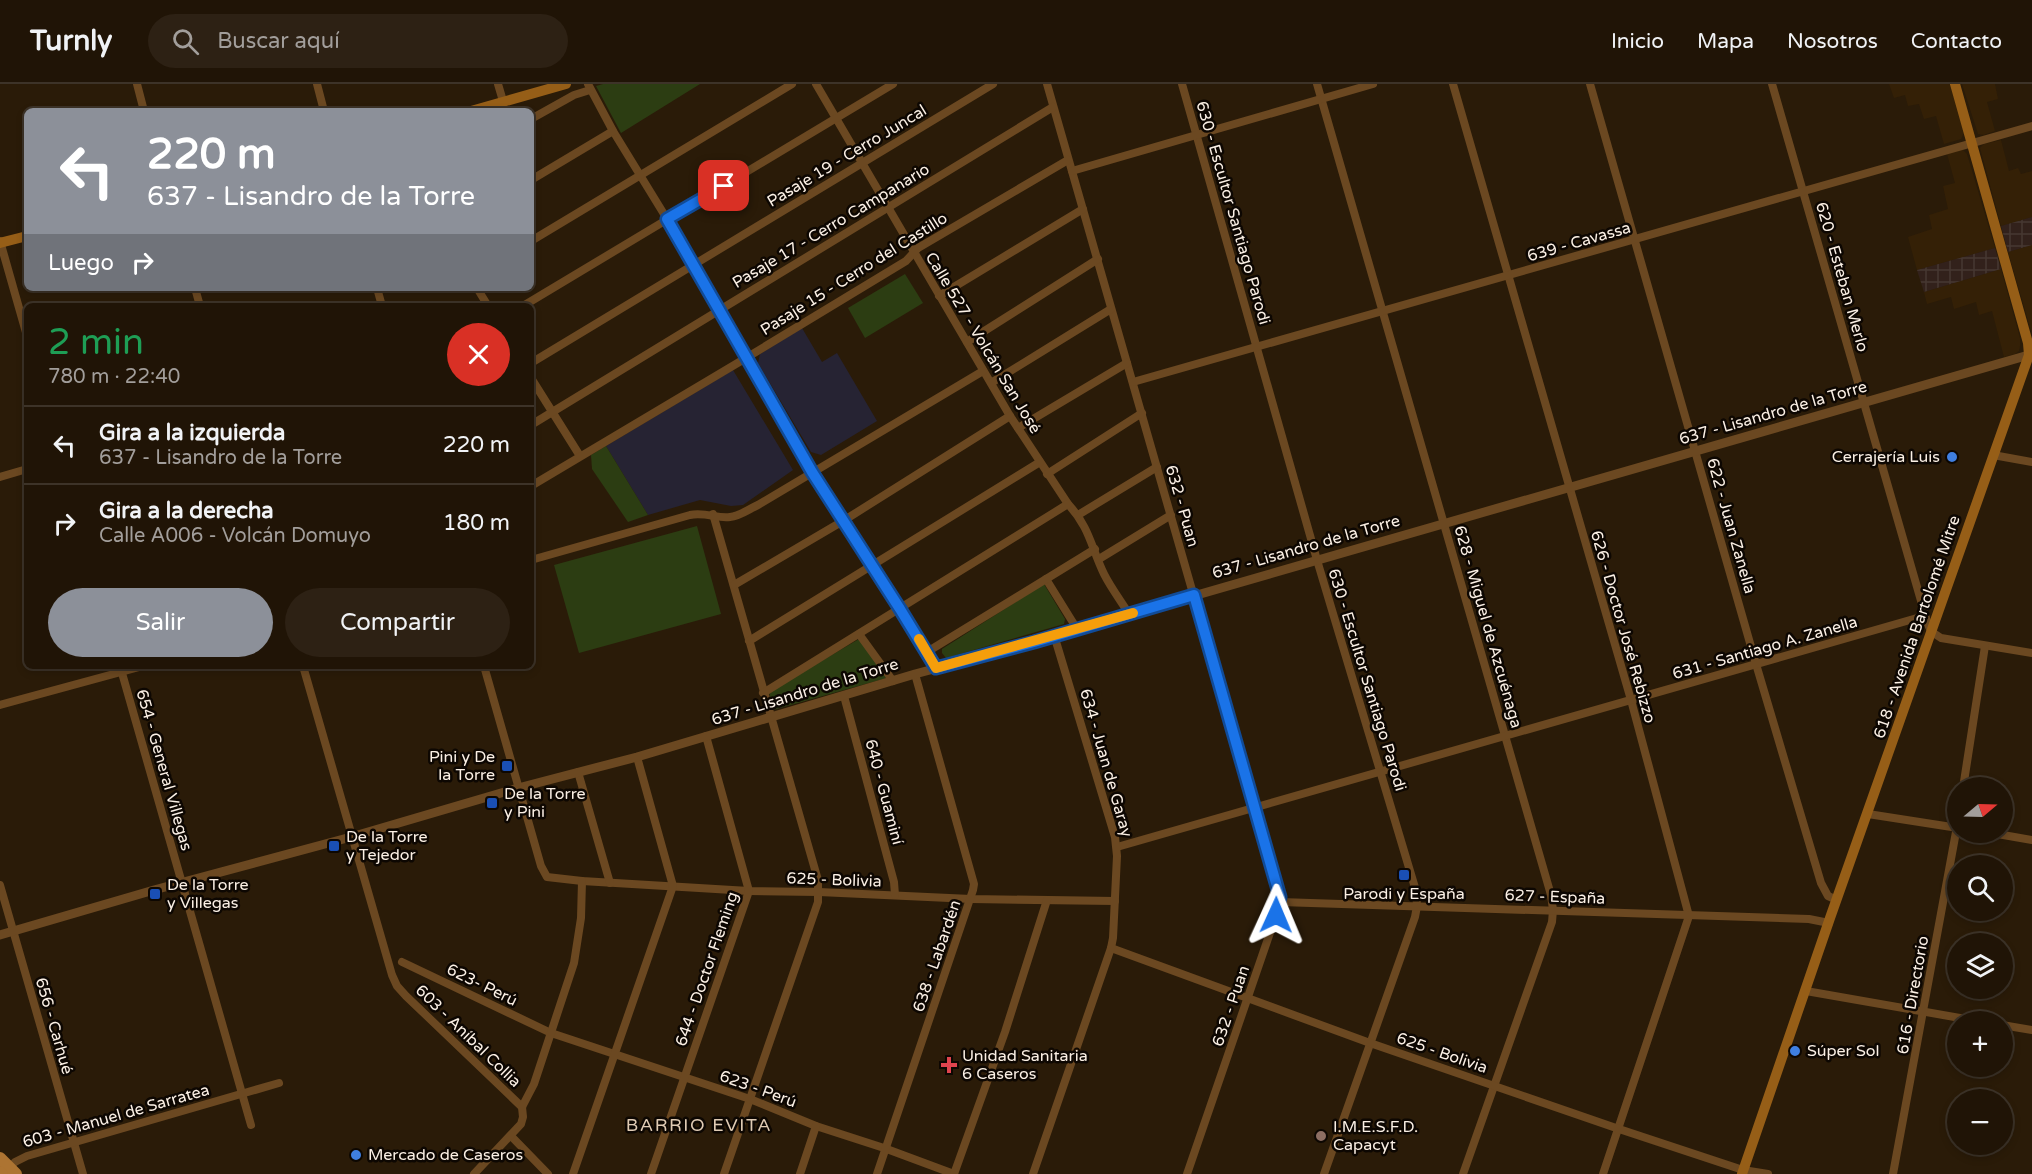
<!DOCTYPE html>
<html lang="es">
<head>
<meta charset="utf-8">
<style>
	body { margin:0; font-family:"Varela Round",sans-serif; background:#2d2114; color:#f1f3f6; height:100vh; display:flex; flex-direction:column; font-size:22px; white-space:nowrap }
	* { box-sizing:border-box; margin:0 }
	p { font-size:20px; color:#a29e9b }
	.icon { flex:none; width:33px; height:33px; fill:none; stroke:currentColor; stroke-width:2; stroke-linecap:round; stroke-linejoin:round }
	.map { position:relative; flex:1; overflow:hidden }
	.details { position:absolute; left:24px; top:219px; width:510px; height:366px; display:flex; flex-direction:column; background:#201406; border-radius:9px; box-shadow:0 3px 9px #0003,0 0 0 2px #3d3328 }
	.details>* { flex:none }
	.top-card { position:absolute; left:24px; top:24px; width:510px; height:183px; border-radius:9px; box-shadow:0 3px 9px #0003,0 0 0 2px #3d3328; background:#8c9099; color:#fff; overflow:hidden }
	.needle { width:39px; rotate:71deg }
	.tools { position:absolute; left:1947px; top:693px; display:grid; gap:12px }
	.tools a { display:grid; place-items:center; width:66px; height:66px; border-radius:50%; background:#201406; box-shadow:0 3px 9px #0003,0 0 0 2px #3d3328; font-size:30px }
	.pin { position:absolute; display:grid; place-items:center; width:51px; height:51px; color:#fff; margin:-26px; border-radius:12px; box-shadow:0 3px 9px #0006 }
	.me { position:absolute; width:66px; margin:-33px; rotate:1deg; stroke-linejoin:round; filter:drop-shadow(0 0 4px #0008) }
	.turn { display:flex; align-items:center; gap:21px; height:126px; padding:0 24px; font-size:27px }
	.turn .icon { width:78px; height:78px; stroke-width:2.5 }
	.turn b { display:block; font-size:42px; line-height:51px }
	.then { display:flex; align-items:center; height:57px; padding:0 24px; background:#0003; gap:12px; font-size:22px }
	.round { display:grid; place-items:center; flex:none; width:63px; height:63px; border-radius:32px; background:#2d2114 }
	.headline { display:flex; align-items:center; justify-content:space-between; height:102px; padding:0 24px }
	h1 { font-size:36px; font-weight:600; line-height:45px; color:#1e9e55 }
	.primary-button { display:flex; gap:12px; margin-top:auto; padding:12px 24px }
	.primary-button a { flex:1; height:69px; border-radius:36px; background:#8c9099; color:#fff; font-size:24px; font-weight:600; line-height:69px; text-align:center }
	.primary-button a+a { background:#2d2114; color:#f1f3f6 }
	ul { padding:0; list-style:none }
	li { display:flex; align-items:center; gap:18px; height:78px; padding:0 24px; border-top:2px solid #3d3328 }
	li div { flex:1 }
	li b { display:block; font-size:22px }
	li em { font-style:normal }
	header { display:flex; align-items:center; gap:36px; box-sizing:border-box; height:84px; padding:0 30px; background:#201406; border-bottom:2px solid #3d3328 }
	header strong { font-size:28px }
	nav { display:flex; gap:33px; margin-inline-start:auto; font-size:21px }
	.search { width:420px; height:54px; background:#2d2114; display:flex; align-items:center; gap:15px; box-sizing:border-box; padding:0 21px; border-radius:33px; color:#a29e9b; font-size:22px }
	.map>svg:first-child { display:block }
	.built { fill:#342006 }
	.industrial { fill:url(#industrial-grid) }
	.education { fill:#262333 }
	.green { fill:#2c3d12 }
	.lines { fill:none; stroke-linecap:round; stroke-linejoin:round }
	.minor { stroke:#6b4821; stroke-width:8 }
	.tertiary { stroke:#6b4821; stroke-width:9 }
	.secondary { stroke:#965e17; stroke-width:10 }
	.primary { stroke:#ad7432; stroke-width:12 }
	.route-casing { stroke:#114b97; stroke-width:15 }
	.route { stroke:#1a73e8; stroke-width:10 }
	.slow { stroke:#f59e0b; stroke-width:10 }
	.shop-dot { fill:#3f7fe0; stroke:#0d0702; stroke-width:2 }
	.transit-dot { fill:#1a4fb4; stroke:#0d0702; stroke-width:2 }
	.health-dot { fill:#e0444e; stroke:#0d0702; stroke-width:2 }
	.education-dot { fill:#8d6e63; stroke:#0d0702; stroke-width:2 }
	.labels { text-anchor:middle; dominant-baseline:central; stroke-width:5; stroke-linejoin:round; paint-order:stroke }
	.street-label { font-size:16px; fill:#fbf0e5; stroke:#0d0702 }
	.poi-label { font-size:16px; fill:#fbf0e5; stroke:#0d0702; text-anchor:start }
	.neighbourhood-label { font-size:18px; letter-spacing:1.5px; fill:#e0cbb4; stroke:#0d0702 }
</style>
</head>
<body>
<header>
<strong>Turnly</strong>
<div class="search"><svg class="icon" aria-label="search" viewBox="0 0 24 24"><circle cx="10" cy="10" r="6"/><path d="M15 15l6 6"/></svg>Buscar aquí</div>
<nav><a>Inicio</a><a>Mapa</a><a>Nosotros</a><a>Contacto</a></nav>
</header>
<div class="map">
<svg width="2032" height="1090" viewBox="0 0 2032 1090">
	<defs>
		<pattern id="industrial-grid" width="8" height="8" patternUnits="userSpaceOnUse" patternTransform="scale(1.5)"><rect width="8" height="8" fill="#32211b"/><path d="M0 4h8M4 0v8" fill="none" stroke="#463731"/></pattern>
	</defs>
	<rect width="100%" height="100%" fill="#2a1b08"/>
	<g class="built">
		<polygon points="1889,0 1950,0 1964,49 1961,55 1944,60 1936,32 1924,35 1919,20 1908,22 1905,11 1894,14"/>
		<polygon points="1962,0 1995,0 1998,15 1987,18 1995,47 1983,51 1978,50"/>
		<polygon points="2001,56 2009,87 2018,84 2021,90 2032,87 2032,133 2001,142 1980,64 1984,60"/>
		<polygon points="1962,65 1967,70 1995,164 1917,186 1908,153 1932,145 1929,131 1948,125 1943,102 1955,99 1947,70"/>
		<polygon points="2032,161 2032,250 2008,168"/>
		<polygon points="2001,185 2020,254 2020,262 2019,267 2015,270 2004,273 1992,227 1979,231 1976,218 1954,225 1951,213 1927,220 1924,208"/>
	</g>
	<g class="industrial">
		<polygon points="2032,133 2032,161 2008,168 2001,142"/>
		<polygon points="1995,164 2001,185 1924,208 1917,186"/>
	</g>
	<g class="education">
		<polygon points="802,244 822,278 837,269 877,337 821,371 811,368 758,279 760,270"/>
		<polygon points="733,286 793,386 743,421 731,422 700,416 648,431 606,362"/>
	</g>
	<g class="green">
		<polygon points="603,0 700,0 621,49 596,2"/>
		<polygon points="905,190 923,219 865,254 848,224"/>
		<polygon points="606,362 648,431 628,438 592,385 591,371"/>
		<polygon points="697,442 721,530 579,569 554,481"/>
		<polygon points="1044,500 1065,535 1064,540 946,574 942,569 942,565"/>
		<polygon points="859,555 887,594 773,626 769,608"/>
	</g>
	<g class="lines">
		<g class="minor">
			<polyline points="137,0 144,27"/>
			<polyline points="317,0 324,27"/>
			<polyline points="498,0 503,17"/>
			<polyline points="588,0 613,47 667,135 812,388 900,525 936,584"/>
			<path d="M816,0l194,332 58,88c22,24 23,43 36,70 7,14 17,27 25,40"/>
			<polyline points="1047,0 1280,813 1280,818 1272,843 1187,1090"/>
			<polyline points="1182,0 1317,476 1416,807 1417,822 1415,833 1324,1090"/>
			<polyline points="1317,0 1551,811 1553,826 1552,838 1463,1090"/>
			<polyline points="1453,0 1631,616 1689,832 1603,1090"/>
			<polyline points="1590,0 1756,580 1821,799 1828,812 1837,816"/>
			<polyline points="1772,0 1928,541 1932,548 1941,554 2032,569"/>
			<polyline points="531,35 574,11 590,6"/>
			<polyline points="1072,87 1373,0"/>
			<polyline points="531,96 613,47"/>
			<polyline points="0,157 27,252"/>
			<polyline points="531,157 792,0"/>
			<polyline points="195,204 200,222"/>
			<polyline points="377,204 382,222"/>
			<polyline points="477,204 488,222"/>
			<polyline points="939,212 1083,125"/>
			<polyline points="523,222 893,0"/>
			<polyline points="967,258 1098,175"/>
			<polyline points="531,279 993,0"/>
			<polyline points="531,294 580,372"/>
			<polyline points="1133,298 2032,42"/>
			<polyline points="991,299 1111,225"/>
			<polyline points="531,341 1053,23"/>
			<polyline points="1018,344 1127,279"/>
			<polyline points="1993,371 2032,378"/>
			<polyline points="1047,390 1142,329"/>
			<polyline points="0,393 27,385"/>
			<polyline points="531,402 746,274 906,177 918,164 1068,76"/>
			<polyline points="713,430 818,796 818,818 724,1090"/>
			<polyline points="1078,431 1157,383"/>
			<polyline points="1099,475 1171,431"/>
			<path d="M531,476l159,-45c16,-3 28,4 40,2 10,-1 19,-8 28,-12l225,-134"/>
			<polyline points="1046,495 1077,545"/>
			<polyline points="734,501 843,437 1010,332"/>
			<polyline points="859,550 893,597"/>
			<polyline points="749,557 1040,378"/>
			<polyline points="927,568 1095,465"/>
			<polyline points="120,582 251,1041"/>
			<polyline points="303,582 392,891 397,902 406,912 522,1023"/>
			<polyline points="484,582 541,782 547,793 582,797 749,807 819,808 971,815 1115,817"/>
			<polyline points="763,609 1068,420"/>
			<polyline points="844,612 894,798 895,811"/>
			<polyline points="0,621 143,582"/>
			<polyline points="578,688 610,799"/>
			<polyline points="1963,704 1985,562"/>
			<polyline points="1868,730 1958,744"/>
			<polyline points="1986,748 2032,756"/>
			<polyline points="1117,763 1924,532"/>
			<polyline points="0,801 83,1090"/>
			<polyline points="1280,818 1809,835 1829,839"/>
			<polyline points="1111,864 1370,959 1619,1045 1743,1086 1768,1090"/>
			<polyline points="402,878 551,949 750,1015 816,1042 884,1064 954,1090"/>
			<polyline points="1806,907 1983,938"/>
			<polyline points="2002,941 2032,946"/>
			<polyline points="511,1052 548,1090"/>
			<polyline points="7,1086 15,1078 27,1072 279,999"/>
			<polyline points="474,1090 521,1040 523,1033 522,1023 534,1000 574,879 581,834 582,797"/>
			<polyline points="573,1090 673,802 637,673"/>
			<polyline points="651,1090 749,807 706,652"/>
			<polyline points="800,1090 816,1042"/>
			<polyline points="877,1090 973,806 974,800 915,590"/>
			<polyline points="954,1090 1005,948 1047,816"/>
			<polyline points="1033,1090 1111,864 1113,854 1117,772 1115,753 1054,551"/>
			<polyline points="1893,1090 1958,737"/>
		</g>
		<polyline class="tertiary" points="0,851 154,806 351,753 518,704 637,673 915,590 1034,558 2032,270"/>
		<g class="secondary">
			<polyline points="471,27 566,0"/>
			<polyline points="0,159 27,152"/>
			<polyline points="1742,1090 1830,834 2029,271 2028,259 1955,0"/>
		</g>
		<g class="primary">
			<polyline points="0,1074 16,1090"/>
			<polyline points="0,1088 2,1090"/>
		</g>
	</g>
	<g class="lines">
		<g class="route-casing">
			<polyline id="route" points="724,102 667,135 812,388 900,525 936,584 1034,558 1194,511 1280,813 1276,831"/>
		</g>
		<use href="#route" class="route"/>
		<polyline class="slow" points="919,555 936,584 1133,529"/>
	</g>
	<g class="shop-dot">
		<circle cx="1952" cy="373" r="6"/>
		<circle cx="1795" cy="967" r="6"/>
		<circle cx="356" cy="1071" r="6"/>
	</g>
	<g class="transit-dot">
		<rect x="501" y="676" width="12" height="12" rx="3"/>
		<rect x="486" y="713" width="12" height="12" rx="3"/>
		<rect x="328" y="756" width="12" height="12" rx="3"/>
		<rect x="1398" y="785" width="12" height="12" rx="3"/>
		<rect x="149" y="804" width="12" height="12" rx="3"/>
	</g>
	<path class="health-dot" d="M946 972h6v6h6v6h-6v6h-6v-6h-6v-6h6z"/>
	<circle class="education-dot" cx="1321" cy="1052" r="6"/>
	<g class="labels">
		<g class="street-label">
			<text transform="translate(847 72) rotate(-31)">Pasaje 19 - Cerro Juncal</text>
			<text transform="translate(1233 129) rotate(74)">630 - Escultor Santiago Parodi</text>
			<text transform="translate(831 142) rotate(-31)">Pasaje 17 - Cerro Campanario</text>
			<text transform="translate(1579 158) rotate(-16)">639 - Cavassa</text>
			<text transform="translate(854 190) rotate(-32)">Pasaje 15 - Cerro del Castillo</text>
			<text transform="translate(1842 193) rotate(74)">620 - Esteban Merlo</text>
			<text transform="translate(983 259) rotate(59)">Calle 527 - Volcán San José</text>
			<text transform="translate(1773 329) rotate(-16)">637 - Lisandro de la Torre</text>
			<text transform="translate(1182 422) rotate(74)">632 - Puan</text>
			<text transform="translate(1731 442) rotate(74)">622 - Juan Zanella</text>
			<text transform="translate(1306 463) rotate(-16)">637 - Lisandro de la Torre</text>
			<text transform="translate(1488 543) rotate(74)">628 - Miguel de Azcuénaga</text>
			<text transform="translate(1623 543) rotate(74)">626 - Doctor José Rebizzo</text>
			<text transform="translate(1917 543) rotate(-71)">618 - Avenida Bartolomé Mitre</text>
			<text transform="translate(1765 564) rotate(-16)">631 - Santiago A. Zanella</text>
			<text transform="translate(1367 596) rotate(73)">630 - Escultor Santiago Parodi</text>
			<text transform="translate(805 608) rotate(-17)">637 - Lisandro de la Torre</text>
			<text transform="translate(1106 679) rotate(74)">634 - Juan de Garay</text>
			<text transform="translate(164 686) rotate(74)">654 - General Villegas</text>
			<text transform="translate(884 708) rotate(75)">640 - Guaminí</text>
			<text transform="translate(834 796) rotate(2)">625 - Bolivia</text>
			<text transform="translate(1555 813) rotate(2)">627 - España</text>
			<text transform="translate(937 872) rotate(-71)">638 - Labardén</text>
			<text transform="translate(707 885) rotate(-71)">644 - Doctor Fleming</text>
			<text transform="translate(482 901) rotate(26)">623- Perú</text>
			<text transform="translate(1913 911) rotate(-80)">616 - Directorio</text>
			<text transform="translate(1231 922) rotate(-71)">632 - Puan</text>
			<text transform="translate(54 942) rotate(74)">656 - Carhué</text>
			<text transform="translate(468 952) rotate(44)">603 - Aníbal Collia</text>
			<text transform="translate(1442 969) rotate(19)">625 - Bolivia</text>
			<text transform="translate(758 1005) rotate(20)">623 - Perú</text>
			<text transform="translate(116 1032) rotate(-16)">603 - Manuel de Sarratea</text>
		</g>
		<g class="poi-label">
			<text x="1940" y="373" text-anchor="end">Cerrajería Luis</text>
			<text x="495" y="673" text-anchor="end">Pini y De<tspan x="495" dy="18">la Torre</tspan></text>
			<text x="504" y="710">De la Torre<tspan x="504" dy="18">y Pini</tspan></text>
			<text x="346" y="753">De la Torre<tspan x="346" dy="18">y Tejedor</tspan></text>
			<text x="167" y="801">De la Torre<tspan x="167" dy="18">y Villegas</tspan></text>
			<text x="1404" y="810" text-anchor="middle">Parodi y España</text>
			<text x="1807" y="967">Súper Sol</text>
			<text x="962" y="972">Unidad Sanitaria<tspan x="962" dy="18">6 Caseros</tspan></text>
			<text x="1333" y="1043">I.M.E.S.F.D.<tspan x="1333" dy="18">Capacyt</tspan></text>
			<text x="368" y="1071">Mercado de Caseros</text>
		</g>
		<g class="neighbourhood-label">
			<text x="699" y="1041">BARRIO EVITA</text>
		</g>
	</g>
</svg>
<div class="tools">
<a><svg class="needle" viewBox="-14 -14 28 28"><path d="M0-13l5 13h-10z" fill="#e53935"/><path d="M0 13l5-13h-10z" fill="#a29e9b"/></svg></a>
<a><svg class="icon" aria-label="search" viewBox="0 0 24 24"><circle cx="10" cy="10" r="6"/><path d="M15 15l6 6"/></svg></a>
<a><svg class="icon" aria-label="layers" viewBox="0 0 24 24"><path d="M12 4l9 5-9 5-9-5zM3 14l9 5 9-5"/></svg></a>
<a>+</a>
<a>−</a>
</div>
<div class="pin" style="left:724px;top:102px;background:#d93025"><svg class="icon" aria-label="arrive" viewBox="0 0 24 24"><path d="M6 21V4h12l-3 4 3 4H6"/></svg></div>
<svg class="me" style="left:1276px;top:831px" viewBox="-20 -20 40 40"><path d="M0-17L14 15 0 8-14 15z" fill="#1a73e8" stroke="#fff" stroke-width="4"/></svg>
<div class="top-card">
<div class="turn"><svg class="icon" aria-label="left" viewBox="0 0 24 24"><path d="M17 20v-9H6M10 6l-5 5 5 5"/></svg><div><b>220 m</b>637 - Lisandro de la Torre</div></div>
<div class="then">Luego<svg class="icon" aria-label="right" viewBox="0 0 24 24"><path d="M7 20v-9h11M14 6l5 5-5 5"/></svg></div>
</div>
<section class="details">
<div class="headline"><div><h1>2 min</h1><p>780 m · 22:40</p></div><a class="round" style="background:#d93025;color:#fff"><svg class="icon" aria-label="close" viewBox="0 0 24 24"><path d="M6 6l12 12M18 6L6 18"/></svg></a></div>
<ul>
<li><svg class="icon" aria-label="left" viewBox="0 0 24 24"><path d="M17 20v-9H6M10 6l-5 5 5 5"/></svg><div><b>Gira a la izquierda</b><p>637 - Lisandro de la Torre</p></div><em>220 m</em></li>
<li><svg class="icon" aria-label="right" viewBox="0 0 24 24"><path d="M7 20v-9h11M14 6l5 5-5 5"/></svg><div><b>Gira a la derecha</b><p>Calle A006 - Volcán Domuyo</p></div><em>180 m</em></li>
</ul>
<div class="primary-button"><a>Salir</a><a>Compartir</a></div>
</section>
</div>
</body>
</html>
